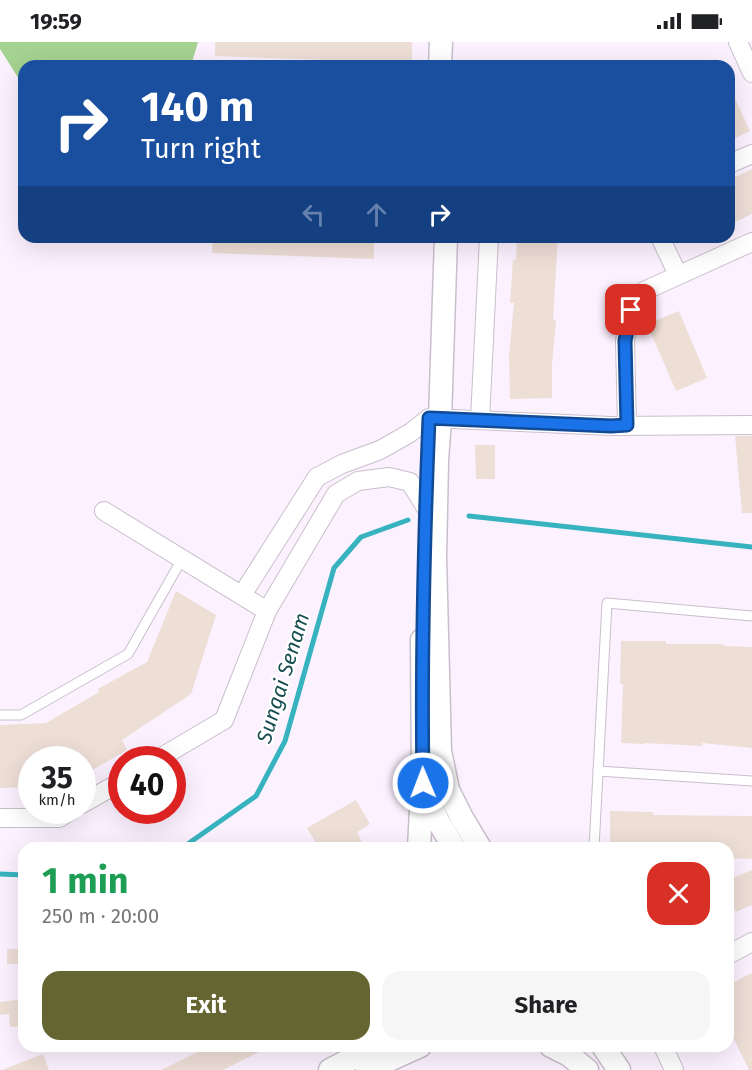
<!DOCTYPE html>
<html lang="en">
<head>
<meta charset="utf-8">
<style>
	body { margin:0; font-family:"Fira Sans",sans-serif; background:#f6f6f6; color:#202124; height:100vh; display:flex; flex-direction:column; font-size:22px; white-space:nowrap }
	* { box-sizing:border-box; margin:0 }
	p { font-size:20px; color:#757577 }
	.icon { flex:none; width:33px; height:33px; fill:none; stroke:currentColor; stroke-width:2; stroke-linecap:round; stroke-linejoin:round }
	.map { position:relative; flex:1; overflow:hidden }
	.sheet { position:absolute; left:18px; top:800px; width:716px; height:210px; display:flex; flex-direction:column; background:#fff; border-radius:18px; box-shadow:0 6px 24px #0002 }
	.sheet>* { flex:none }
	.guide { position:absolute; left:18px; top:18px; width:717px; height:183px; border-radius:18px; box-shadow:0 6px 24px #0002; background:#1a4fa0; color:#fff; overflow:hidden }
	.speed { position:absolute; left:18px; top:704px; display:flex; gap:12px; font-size:30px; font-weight:700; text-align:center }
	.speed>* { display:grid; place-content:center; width:78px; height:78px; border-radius:50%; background:#fff; box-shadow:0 6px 24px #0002; line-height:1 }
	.speed small { font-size:15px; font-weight:400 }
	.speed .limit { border:9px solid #d22; background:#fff; color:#111 }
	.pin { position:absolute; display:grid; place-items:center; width:51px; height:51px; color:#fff; margin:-26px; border-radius:12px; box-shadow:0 3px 9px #0006 }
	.me { position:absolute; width:66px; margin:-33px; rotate:359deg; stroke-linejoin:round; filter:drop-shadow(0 0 4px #0008) }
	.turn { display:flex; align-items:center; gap:21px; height:126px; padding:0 24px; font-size:27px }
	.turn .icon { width:78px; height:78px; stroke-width:2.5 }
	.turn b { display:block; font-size:42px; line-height:51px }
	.lanes { display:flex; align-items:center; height:57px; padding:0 24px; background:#0003; justify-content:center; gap:30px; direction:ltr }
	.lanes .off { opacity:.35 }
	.round { display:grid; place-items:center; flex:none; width:63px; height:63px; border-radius:18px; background:#f6f6f6 }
	.summary { display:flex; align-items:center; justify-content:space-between; height:102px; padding:0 24px }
	h1 { font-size:36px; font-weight:700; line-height:45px; color:#1e9e55 }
	.primary-button { display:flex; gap:12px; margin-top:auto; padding:12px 24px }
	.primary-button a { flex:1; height:69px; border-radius:18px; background:#656531; color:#fff; font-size:24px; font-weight:700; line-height:69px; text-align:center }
	.primary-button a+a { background:#f6f6f6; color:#202124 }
	.status { display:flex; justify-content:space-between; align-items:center; height:42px; padding:0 30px; background:#fff; direction:ltr }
	.status svg { height:16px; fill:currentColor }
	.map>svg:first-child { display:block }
	.green { fill:#a5d391 }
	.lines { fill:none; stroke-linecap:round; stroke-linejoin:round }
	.stream { stroke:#37b3bf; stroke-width:5 }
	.building { fill:#edded6 }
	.service-casing { stroke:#c9bfcc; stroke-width:11 }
	.minor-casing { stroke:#c9bfcc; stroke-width:20 }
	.tertiary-casing { stroke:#c9bfcc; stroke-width:25 }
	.service { stroke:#fff; stroke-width:9 }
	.minor { stroke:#fff; stroke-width:18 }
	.tertiary { stroke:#fff; stroke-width:22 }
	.route-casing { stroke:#114b97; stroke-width:15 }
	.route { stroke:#1a73e8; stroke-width:10 }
	.labels { text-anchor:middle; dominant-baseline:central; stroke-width:4.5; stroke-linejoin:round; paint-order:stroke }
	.water-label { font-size:21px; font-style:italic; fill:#194e53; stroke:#fff }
</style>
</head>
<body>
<div class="status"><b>19:59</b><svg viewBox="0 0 49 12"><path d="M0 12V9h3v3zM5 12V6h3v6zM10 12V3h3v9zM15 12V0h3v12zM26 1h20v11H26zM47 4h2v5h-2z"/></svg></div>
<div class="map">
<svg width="752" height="1028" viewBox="0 0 752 1028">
	<rect width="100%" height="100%" fill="#fcf2ff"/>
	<polygon class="green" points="0,0 198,0 191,24 24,24 24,45 0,7"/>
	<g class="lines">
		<g class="stream">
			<polyline points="469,474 752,505"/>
			<polyline points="182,806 256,754 285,699 334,526 361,495 408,478"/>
			<polyline points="0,832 24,833"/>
		</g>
	</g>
	<g class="building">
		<polygon points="215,0 412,0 412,21 215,14"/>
		<polygon points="729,43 750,89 729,99"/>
		<polygon points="752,127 752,172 729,183 729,138"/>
		<polygon points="213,195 374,195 374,217 212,211"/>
		<polygon points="517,195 558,195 553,277 556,278 552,323 552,356 510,357 509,314 514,261 510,261 513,218 516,218"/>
		<polygon points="679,269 707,336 676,349 647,282"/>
		<polygon points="735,394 752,394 752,471 742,471"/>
		<polygon points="475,403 495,403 495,437 476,437"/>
		<polygon points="176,549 216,573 191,652 122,698 127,708 82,734 82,717 32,717 32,745 0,746 0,683 46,681 99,650 98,647 147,620"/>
		<polygon points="621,599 666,599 666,602 724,602 724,604 752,605 752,706 702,701 702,704 645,701 645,702 621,701 623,642 620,642"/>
		<polygon points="356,758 370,782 357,790 365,806 319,806 307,786"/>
		<polygon points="610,769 653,770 653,773 752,774 752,817 728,816 728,806 610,806"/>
		<polygon points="752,828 752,863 736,870 728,852 728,838"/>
		<rect x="7" y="907" width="17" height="15"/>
		<polygon points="752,931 752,1028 749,1028 728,985 728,943"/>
		<polygon points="24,957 24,984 10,985 9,972 0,973 0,960"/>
		<polygon points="210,1004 271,1004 223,1028 161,1028"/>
		<polygon points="43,1012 49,1028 4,1028 4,1027"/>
	</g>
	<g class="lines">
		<g class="service-casing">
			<g id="service">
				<polyline points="0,673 21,673 128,612 182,517"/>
				<polyline points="598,729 752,739"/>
				<polyline points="594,806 607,561 752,574"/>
			</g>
		</g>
		<g class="minor-casing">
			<g id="minor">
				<polyline points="738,0 752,31"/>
				<polyline points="729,122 752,112"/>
				<polyline points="660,195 678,233"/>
				<polyline points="480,378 489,195"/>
				<polyline points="627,383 625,299 631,268 644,249 752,200"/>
				<polyline points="104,469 267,569"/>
				<polyline points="242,553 317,435 342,422 380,408 410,391 429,376 611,384 752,383"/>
				<polyline points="158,717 224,678 267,569 336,452 358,439 389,435 410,440 426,466"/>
				<polyline points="82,762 122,739"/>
				<polyline points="0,776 59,776 72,768"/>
				<polyline points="728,913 752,900"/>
				<polyline points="663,1004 674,1028"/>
			</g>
		</g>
		<g class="tertiary-casing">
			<g id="tertiary">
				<polyline points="440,24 441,0"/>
				<polyline points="446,195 440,377 437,419 435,515 440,709 448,748 462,776 480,806"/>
				<polyline points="422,598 423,741 437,777 454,806"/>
				<polyline points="419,806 422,748"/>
				<polyline points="551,1004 569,1013 587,1028"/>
				<polyline points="603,1004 619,1028"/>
				<polyline points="330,1028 376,1004"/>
				<polyline points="367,1028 420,1004"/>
			</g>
		</g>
		<use href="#service" class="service"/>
		<use href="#minor" class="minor"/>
		<use href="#tertiary" class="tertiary"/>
	</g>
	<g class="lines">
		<g class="route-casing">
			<path id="route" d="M423,741c-2,-122 1,-243 6,-365l182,8 16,-1 -2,-84 6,-31"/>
		</g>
		<use href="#route" class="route"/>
	</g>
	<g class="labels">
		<g class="water-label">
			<text transform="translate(283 636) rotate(-73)">Sungai Senam</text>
		</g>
	</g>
</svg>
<div class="speed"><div>35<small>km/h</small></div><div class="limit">40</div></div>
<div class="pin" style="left:631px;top:268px;background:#d93025"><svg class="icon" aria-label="arrive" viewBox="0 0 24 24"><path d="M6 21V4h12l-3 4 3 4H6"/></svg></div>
<svg class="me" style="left:423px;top:741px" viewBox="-20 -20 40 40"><circle r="17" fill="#1a73e8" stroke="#fff" stroke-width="3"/><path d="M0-11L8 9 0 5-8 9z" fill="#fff"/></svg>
<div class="guide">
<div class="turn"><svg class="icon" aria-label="right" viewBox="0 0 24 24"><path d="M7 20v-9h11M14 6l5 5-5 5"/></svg><div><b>140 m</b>Turn right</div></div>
<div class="lanes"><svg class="icon off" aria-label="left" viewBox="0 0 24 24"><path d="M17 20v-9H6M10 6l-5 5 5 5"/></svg><svg class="icon off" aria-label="ahead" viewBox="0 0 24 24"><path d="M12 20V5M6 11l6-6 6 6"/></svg><svg class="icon" aria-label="right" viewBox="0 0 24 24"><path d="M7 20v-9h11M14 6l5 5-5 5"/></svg></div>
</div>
<section class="sheet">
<div class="summary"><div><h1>1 min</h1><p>250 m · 20:00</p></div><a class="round" style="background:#d93025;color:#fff"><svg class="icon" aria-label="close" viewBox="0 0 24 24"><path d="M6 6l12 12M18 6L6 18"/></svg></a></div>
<div class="primary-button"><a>Exit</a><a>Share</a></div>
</section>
</div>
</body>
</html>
